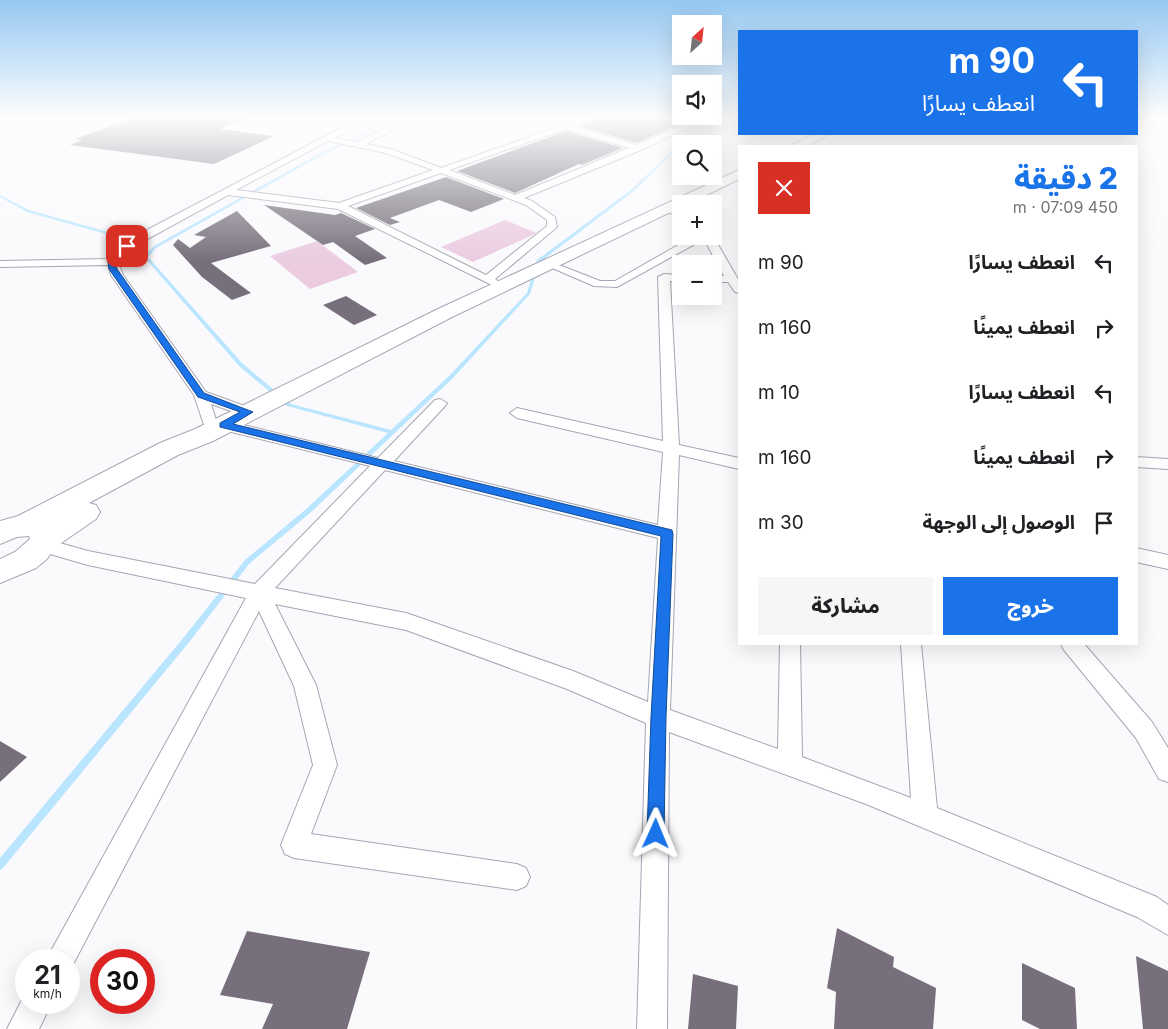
<!DOCTYPE html>
<html lang="ar">
<head>
<meta charset="utf-8">
<style>
	body { margin:0; font-family:Inter,"Noto Sans Arabic",sans-serif; background:#f6f6f6; color:#202124; direction:rtl; height:100vh; display:flex; flex-direction:column; font-size:19px; white-space:nowrap }
	* { box-sizing:border-box; margin:0 }
	p { font-size:16px; color:#757577 }
	.icon { flex:none; width:28px; height:28px; fill:none; stroke:currentColor; stroke-width:2; stroke-linecap:round; stroke-linejoin:round }
	.map { position:relative; flex:1; overflow:hidden; direction:ltr }
	.details { position:absolute; left:738px; top:145px; width:400px; height:500px; display:flex; flex-direction:column; background:#fff; border-radius:0px; box-shadow:0 5px 20px #0002; direction:rtl }
	.details>* { flex:none }
	.top-card { position:absolute; left:738px; top:30px; width:400px; height:105px; border-radius:0px; box-shadow:0 5px 20px #0002; direction:rtl; background:#1a73e8; color:#fff; overflow:hidden }
	.needle { width:32px; rotate:27deg }
	.controls { position:absolute; left:672px; top:15px; display:grid; gap:10px }
	.controls a { display:grid; place-items:center; width:50px; height:50px; border-radius:0px; background:#fff; box-shadow:0 5px 20px #0002; font-size:25px }
	.speed { position:absolute; left:15px; top:949px; display:flex; gap:10px; font-size:25px; font-weight:700; text-align:center }
	.speed>* { display:grid; place-content:center; width:65px; height:65px; border-radius:50%; background:#fff; box-shadow:0 5px 20px #0002; line-height:1 }
	.speed small { font-size:12px; font-weight:400 }
	.speed .limit { border:8px solid #d22; background:#fff; color:#111 }
	.pin { position:absolute; display:grid; place-items:center; width:42px; height:42px; color:#fff; margin:-21px; border-radius:10px; box-shadow:0 2px 8px #0006 }
	.me { position:absolute; width:55px; margin:-28px; rotate:1deg; stroke-linejoin:round; filter:drop-shadow(0 0 4px #0008) }
	.turn { display:flex; align-items:center; gap:18px; height:105px; padding:0 20px; font-size:22px }
	.turn .icon { width:65px; height:65px; stroke-width:2.5 }
	.turn b { display:block; font-size:35px; line-height:42px }
	.round { display:grid; place-items:center; flex:none; width:52px; height:52px; border-radius:0px; background:#f6f6f6 }
	.summary { display:flex; align-items:center; justify-content:space-between; height:85px; padding:0 20px }
	h1 { font-size:30px; font-weight:800; line-height:38px; color:#1a73e8 }
	.button { display:flex; gap:10px; margin-top:auto; padding:10px 20px }
	.button a { flex:1; height:58px; border-radius:0px; background:#1a73e8; color:#fff; font-size:20px; font-weight:800; line-height:58px; text-align:center }
	.button a+a { background:#f6f6f6; color:#202124 }
	ul { padding:0; list-style:none }
	li { display:flex; align-items:center; gap:15px; height:65px; padding:0 20px }
	li div { flex:1 }
	li b { display:block; font-size:19px }
	li em { font-style:normal }
	.map>svg:first-child { display:block }
	.green { fill:#ebcce1 }
	.lines { fill:none; stroke-linecap:round; stroke-linejoin:round }
	.stream { fill:#b9e5fe; fill-rule:evenodd }
	.building { fill:#77707c }
	.minor-casing { stroke:#a6a6b4; stroke-width:2 }
	.primary-casing { stroke:#a6a6b4; stroke-width:2 }
	.minor { fill:#fff; fill-rule:evenodd }
	.primary { fill:#fff; fill-rule:evenodd }
	.route { fill:#1a73e8; stroke:#114b97 }
</style>
</head>
<body>
<div class="map">
<svg width="1168" height="1029" viewBox="0 0 1168 1029">
	<rect width="100%" height="100%" fill="#fafafd"/>
	<g class="green">
		<polygon points="505,220 537,233 473,262 441,247"/>
		<polygon points="317,241 358,272 310,289 270,256"/>
	</g>
	<g class="lines">
		<g class="stream">
			<polygon points="44,117 48,117 0,134 0,132"/>
			<polygon points="386,117 389,117 365,135 326,153 156,248 148,257 243,364 291,404 391,430 449,376 527,293 537,260 632,189 703,122 691,117 695,117 704,120 707,117 710,117 684,144 681,144 681,145 634,191 540,262 530,294 453,378 309,514 249,564 190,641 3,868 0,870 0,858 184,637 245,560 305,510 388,433 287,406 239,366 145,258 141,246 117,237 27,212 0,197 0,195 29,210 119,235 144,244 147,253 154,246 324,151 363,133"/>
		</g>
	</g>
	<g class="building">
		<polygon points="136,117 248,117 220,129 274,136 214,164 70,145 82,140 75,139"/>
		<polygon points="603,117 654,117 681,124 636,143 579,126"/>
		<polygon points="566,131 623,148 582,165 579,164 515,193 457,171"/>
		<polygon points="446,177 504,199 471,212 439,200 390,218 400,222 390,225 356,208"/>
		<polygon points="264,205 335,215 341,213 375,229 355,236 387,258 365,265 333,242 323,245"/>
		<polygon points="237,211 271,246 211,263 251,293 232,300 202,277 173,245 178,239 190,248 206,237 194,235"/>
		<polygon points="346,296 377,315 354,325 323,305"/>
		<polygon points="0,741 27,757 0,782"/>
		<polygon points="837,928 894,957 893,967 936,988 933,1029 834,1029 836,992 827,988"/>
		<polygon points="247,931 370,952 347,1029 262,1029 273,1004 220,995"/>
		<polygon points="1136,956 1168,971 1168,1029 1143,1029"/>
		<polygon points="1022,963 1075,988 1077,1029 1040,1029 1022,1020"/>
		<polygon points="693,974 738,986 736,1029 688,1029"/>
	</g>
	<g class="lines">
		<g class="minor-casing">
			<g id="minor">
				<path d="M362,117h9l-36,21 22,4 50,-25h9l-50,27 25,5 50,19 117,-41 -28,-10h12l94,28 50,-21 -19,-7h12l18,7 -56,26 -117,48 8,3 23,16 2,10 -62,52 7,5 -6,3 -158,-78 -110,-14 -97,53 -13,14 5,13 83,117 47,17 2,3 -7,5 -37,-13 6,19 6,-3 155,38 57,-58 5,-1 7,4 -2,3 -51,55 264,64 5,-73 -146,-34 -7,-5 7,-5 146,33 -5,-164 6,-3 17,1v6h-11l9,164 60,13v11l-60,-14 -9,255 108,39 2,-105h20l2,113 109,41 -10,-154h20l16,164 220,89 11,8v30l-31,-18 -271,-113 -197,-72 -2,297h-30l9,-306 -79,-34 -161,-59 -131,-26 41,81 21,80 -26,69 206,30 9,4 4,9 -4,9 -9,4 -223,-32 -9,-4 -4,-9 32,-80 -19,-79 -35,-75 -189,359 -1,-10h-23l200,-362 -158,-33 -52,-15 -3,-5 3,-5 6,-2 46,13 167,33 115,-118 -151,-37 -2,5h-10l-13,-39 -83,-120 -3,-10 -108,2v-6l109,-2 14,-15 20,-12zM566,129l63,19 -114,47 -66,-25zM328,141l58,12 47,17 -94,33 -103,-13zM441,173l85,32 21,15v6l-61,49 -138,-69zM385,470l273,68 -10,164 -75,-31 -167,-58 -131,-25z"/>
				<polygon points="667,205 681,211 681,218 664,210 662,208"/>
				<polygon points="694,236 713,236 739,281 739,293 735,292 728,282 714,282 714,276 724,276 704,239 617,287 594,286 543,264 549,261 600,281 615,281"/>
				<polygon points="1136,457 1168,459 1168,469 1136,467"/>
				<polygon points="1136,548 1168,555 1168,569 1136,562"/>
				<polygon points="1061,644 1084,644 1152,722 1168,748 1168,782 1159,779 1136,738 1064,650"/>
				<polygon points="26,992 26,1002 52,1002 39,1029 7,1029"/>
			</g>
		</g>
		<g class="primary-casing">
			<g id="primary">
				<polygon points="814,134 829,134 807,146 791,146"/>
				<polygon points="739,170 739,179 688,204 681,204 681,207 452,317 213,441 178,455 89,503 96,505 100,512 96,519 54,548 47,559 36,568 0,583 0,559 15,552 30,539 29,536 17,537 0,544 0,521 18,516 160,443 195,429 438,309"/>
			</g>
		</g>
		<use href="#minor" class="minor"/>
		<use href="#primary" class="primary"/>
	</g>
	<linearGradient id="sky" x2="0" y2="1"><stop stop-color="#95c8f1"/><stop offset="0.45" stop-color="#fdfdfe"/><stop offset="1" stop-color="#fdfdfe" stop-opacity="0"/></linearGradient>
	<rect width="1168" height="261" fill="url(#sky)"/>
	<polygon class="route" points="127,244 130,246 115,262 117,269 204,393 253,412 233,424 672,530 673,534 666,717 664,834 662,840 656,842 650,840 647,834 651,717 661,536 220,427 220,423 240,412 198,397 109,269 108,262 114,254"/>
</svg>
<div class="controls">
<a><svg class="needle" viewBox="-14 -14 28 28"><path d="M0-13l5 13h-10z" fill="#e53935"/><path d="M0 13l5-13h-10z" fill="#757577"/></svg></a>
<a><svg class="icon" aria-label="sound" viewBox="0 0 24 24"><path d="M4 9h4l5-4v14l-5-4H4zM17 9q2 3 0 6"/></svg></a>
<a><svg class="icon" aria-label="search" viewBox="0 0 24 24"><circle cx="10" cy="10" r="6"/><path d="M15 15l6 6"/></svg></a>
<a>+</a>
<a>−</a>
</div>
<div class="speed"><div>21<small>km/h</small></div><div class="limit">30</div></div>
<div class="pin" style="left:127px;top:246px;background:#d93025"><svg class="icon" aria-label="arrive" viewBox="0 0 24 24"><path d="M6 21V4h12l-3 4 3 4H6"/></svg></div>
<svg class="me" style="left:656px;top:834px" viewBox="-20 -20 40 40"><path d="M0-17L14 15 0 8-14 15z" fill="#1a73e8" stroke="#fff" stroke-width="4"/></svg>
<div class="top-card">
<div class="turn"><svg class="icon" aria-label="left" viewBox="0 0 24 24"><path d="M17 20v-9H6M10 6l-5 5 5 5"/></svg><div><b>90 m</b>انعطف يسارًا</div></div>
</div>
<section class="details">
<div class="summary"><div><h1>2 دقيقة</h1><p>450 m · 07:09</p></div><a class="round" style="background:#d93025;color:#fff"><svg class="icon" aria-label="close" viewBox="0 0 24 24"><path d="M6 6l12 12M18 6L6 18"/></svg></a></div>
<ul>
<li><svg class="icon" aria-label="left" viewBox="0 0 24 24"><path d="M17 20v-9H6M10 6l-5 5 5 5"/></svg><div><b>انعطف يسارًا</b></div><em>90 m</em></li>
<li><svg class="icon" aria-label="right" viewBox="0 0 24 24"><path d="M7 20v-9h11M14 6l5 5-5 5"/></svg><div><b>انعطف يمينًا</b></div><em>160 m</em></li>
<li><svg class="icon" aria-label="left" viewBox="0 0 24 24"><path d="M17 20v-9H6M10 6l-5 5 5 5"/></svg><div><b>انعطف يسارًا</b></div><em>10 m</em></li>
<li><svg class="icon" aria-label="right" viewBox="0 0 24 24"><path d="M7 20v-9h11M14 6l5 5-5 5"/></svg><div><b>انعطف يمينًا</b></div><em>160 m</em></li>
<li><svg class="icon" aria-label="arrive" viewBox="0 0 24 24"><path d="M6 21V4h12l-3 4 3 4H6"/></svg><div><b>الوصول إلى الوجهة</b></div><em>30 m</em></li>
</ul>
<div class="button"><a>خروج</a><a>مشاركة</a></div>
</section>
</div>
</body>
</html>
